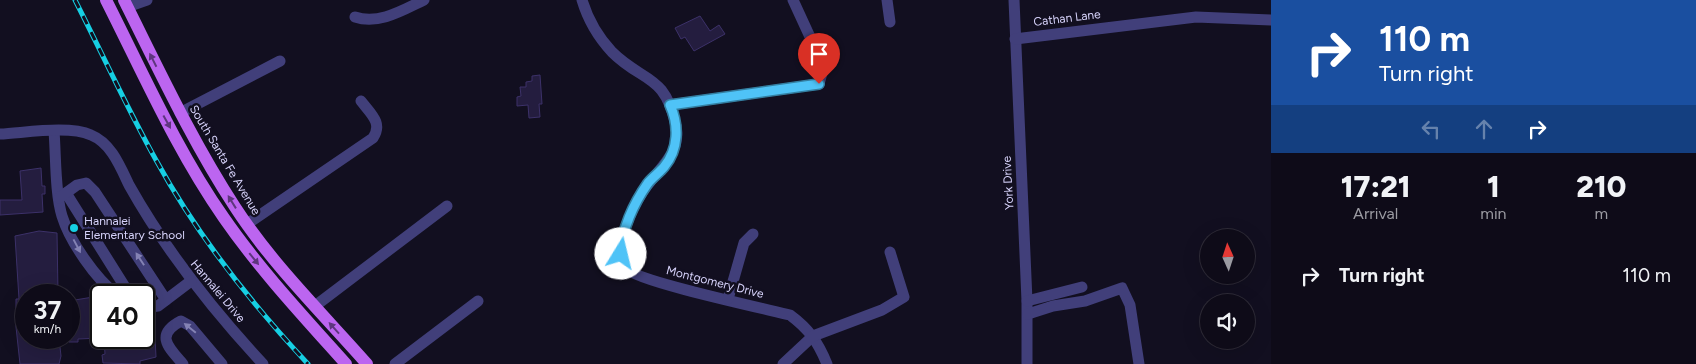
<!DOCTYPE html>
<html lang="en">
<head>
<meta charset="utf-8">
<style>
	body { margin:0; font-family:Figtree,sans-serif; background:#171421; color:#f1f3f6; height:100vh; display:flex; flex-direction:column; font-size:19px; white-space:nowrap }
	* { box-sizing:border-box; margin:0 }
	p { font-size:16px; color:#9b9ba2 }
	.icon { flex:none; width:28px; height:28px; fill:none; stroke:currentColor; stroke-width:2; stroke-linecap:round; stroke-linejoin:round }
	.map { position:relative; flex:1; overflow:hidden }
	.panel { display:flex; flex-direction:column; background:#0e0b18; width:425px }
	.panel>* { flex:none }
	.top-card { background:#1a4fa0; color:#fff; overflow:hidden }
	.needle { width:32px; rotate:357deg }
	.controls { position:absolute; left:1200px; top:229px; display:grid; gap:10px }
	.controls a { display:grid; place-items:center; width:55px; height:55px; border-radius:50%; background:#0e0b18; box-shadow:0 5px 20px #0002,0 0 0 1px #2e2b37; font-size:25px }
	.speed { position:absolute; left:15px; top:284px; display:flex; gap:10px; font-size:25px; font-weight:700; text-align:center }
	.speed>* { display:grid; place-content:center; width:65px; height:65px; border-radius:50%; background:#0e0b18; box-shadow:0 5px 20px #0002,0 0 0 1px #2e2b37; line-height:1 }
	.speed small { font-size:12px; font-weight:400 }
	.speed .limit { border:2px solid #111; border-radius:8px; background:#fff; color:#111 }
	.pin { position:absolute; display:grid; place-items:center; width:42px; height:42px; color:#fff; margin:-51px -21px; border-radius:50% 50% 50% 0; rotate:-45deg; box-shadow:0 0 5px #0007 }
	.pin .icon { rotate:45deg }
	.me { position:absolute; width:55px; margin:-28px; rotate:9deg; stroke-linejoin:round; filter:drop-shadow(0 0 4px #0008) }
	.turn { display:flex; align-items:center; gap:18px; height:105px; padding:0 25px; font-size:22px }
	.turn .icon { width:65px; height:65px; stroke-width:2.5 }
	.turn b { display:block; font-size:35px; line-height:42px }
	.lanes { display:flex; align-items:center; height:48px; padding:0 25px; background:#0003; justify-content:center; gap:25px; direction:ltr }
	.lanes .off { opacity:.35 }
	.eta { display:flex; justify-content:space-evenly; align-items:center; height:85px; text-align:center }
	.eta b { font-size:30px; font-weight:800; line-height:35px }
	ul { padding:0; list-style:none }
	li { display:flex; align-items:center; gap:15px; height:75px; padding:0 25px }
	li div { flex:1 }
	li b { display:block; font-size:19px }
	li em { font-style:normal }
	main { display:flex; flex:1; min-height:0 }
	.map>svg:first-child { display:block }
	.building { fill:#241d3f; stroke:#3c3169 }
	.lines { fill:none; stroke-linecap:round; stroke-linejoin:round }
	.minor { stroke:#413f7a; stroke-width:11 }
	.major { stroke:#bc65f0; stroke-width:12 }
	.rail-casing { stroke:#16cfe3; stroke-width:5 }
	.rail { stroke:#120f20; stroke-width:3; stroke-dasharray:9; stroke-linecap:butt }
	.oneway { fill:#5e367e }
	.oneway2 { fill:#8482b4 }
	.route-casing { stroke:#337fa1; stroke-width:12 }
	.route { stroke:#4fc3f7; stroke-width:9 }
	.poi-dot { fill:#16cfe3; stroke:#120f20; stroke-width:2 }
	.labels { text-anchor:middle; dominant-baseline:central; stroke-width:5; stroke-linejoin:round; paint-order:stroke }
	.street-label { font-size:12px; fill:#d7d3fb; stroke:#120f20 }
	.poi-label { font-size:12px; fill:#d7d3fb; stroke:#120f20; text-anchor:start }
</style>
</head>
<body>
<main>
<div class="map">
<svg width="1271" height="364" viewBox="0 0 1271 364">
	<rect width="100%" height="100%" fill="#120f20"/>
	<g class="building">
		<polygon points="700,16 710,31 719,25 725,34 694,51 685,37 681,39 675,28"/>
		<polygon points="540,75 542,104 539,104 540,117 529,118 528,105 517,106 517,97 521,96 520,87 526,87 526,82 532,81 532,76"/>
		<polygon points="41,168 42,186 45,186 45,194 42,194 43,212 0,215 0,200 22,200 20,171"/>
		<polygon points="39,231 57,233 58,293 26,295 26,338 59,338 61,356 59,364 20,364 16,327 16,299 19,299 15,236"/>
		<polygon points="93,297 93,299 98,299 98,311 101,311 101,319 99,319 100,338 78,339 78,342 69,342 69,301"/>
		<polygon points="155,337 156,357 140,361 140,364 103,363 102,355 105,354 104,338"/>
	</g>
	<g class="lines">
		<g class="minor">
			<path d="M582,0c6,20 15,36 30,52 31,31 53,21 64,74 5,24 -13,39 -26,56 -15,17 -39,65 -23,87 9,12 139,40 163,46 19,14 28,27 37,49"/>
			<polyline points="887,0 890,22"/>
			<polyline points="1014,0 1027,301 1027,364"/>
			<polyline points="127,7 147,0"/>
			<path d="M355,17c24,8 48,-7 69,-17"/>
			<polyline points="1015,39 1196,17 1271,20"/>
			<polyline points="670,105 819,84 823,69 822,63 793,0"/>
			<polyline points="180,113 280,61"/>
			<path d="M54,131c2,25 1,63 8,85 8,26 34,63 55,79"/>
			<path d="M0,134c24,-1 69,-9 91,1 20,8 29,31 38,50 37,66 83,124 134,179"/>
			<polyline points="66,193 130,295"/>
			<polyline points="59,198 77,185 86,183 95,192 166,300"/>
			<path d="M247,224l126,-86c10,-15 -2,-24 -12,-37"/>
			<polyline points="728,299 744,243 753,234"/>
			<polyline points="1027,301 1082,287"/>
			<polyline points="315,306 447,206"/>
			<polyline points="144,308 158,306 191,281"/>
			<polyline points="1028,314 1053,306 1085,301 1122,288 1130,305 1139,364"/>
			<path d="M183,364c-14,-16 -29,-29 -2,-43l9,5 32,38"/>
			<polyline points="395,364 478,301"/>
			<polyline points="783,364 813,336 882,310 904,297 890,252"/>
		</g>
		<g class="major">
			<path d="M106,0c37,73 71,151 118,218 36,52 80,99 122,146"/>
			<path d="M124,0c35,70 68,141 111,207 37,57 87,106 132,157"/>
		</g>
		<g class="rail-casing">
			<path id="rail" d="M75,0c27,53 52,108 81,160 41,75 94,142 152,204"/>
		</g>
		<use href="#rail" class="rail"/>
	</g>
	<defs><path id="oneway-solid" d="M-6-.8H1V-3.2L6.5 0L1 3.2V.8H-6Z" transform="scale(1.25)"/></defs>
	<g class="oneway">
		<use href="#oneway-solid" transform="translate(153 60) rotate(-117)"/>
		<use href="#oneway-solid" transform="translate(167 122) rotate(61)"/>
		<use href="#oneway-solid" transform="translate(232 202) rotate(-122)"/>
		<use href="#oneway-solid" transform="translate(254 259) rotate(51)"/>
		<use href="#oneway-solid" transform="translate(334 328) rotate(-132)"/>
	</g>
	<g class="oneway2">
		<use href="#oneway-solid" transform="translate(77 246) rotate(62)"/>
		<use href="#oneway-solid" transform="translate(140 259) rotate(-123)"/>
		<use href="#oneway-solid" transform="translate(190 328) rotate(-141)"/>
	</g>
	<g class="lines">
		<g class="route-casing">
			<path id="route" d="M621,254c0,-24 13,-51 27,-71 5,-6 12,-11 16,-16 15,-18 15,-42 6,-62l149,-21"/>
		</g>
		<use href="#route" class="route"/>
	</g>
	<circle class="poi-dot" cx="74" cy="228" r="5"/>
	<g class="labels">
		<g class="street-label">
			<text transform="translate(1067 18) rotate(-7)">Cathan Lane</text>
			<text transform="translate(225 160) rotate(59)">South Santa Fe Avenue</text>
			<text transform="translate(1008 183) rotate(-93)">York Drive</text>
			<text transform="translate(715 282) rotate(14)">Montgomery Drive</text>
			<text transform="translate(218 291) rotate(50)">Hannalei Drive</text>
		</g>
		<g class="poi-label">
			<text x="84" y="221">Hannalei<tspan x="84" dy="14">Elementary School</tspan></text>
		</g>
	</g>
</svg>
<div class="controls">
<a><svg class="needle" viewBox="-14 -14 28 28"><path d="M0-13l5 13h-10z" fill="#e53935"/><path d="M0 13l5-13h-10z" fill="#9b9ba2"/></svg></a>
<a><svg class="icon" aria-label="sound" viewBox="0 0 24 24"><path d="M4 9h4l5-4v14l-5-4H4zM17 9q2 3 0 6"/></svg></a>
</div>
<div class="speed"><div>37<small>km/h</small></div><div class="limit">40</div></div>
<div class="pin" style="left:819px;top:84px;background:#d93025"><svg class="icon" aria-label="arrive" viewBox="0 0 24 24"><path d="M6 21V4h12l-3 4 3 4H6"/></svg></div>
<svg class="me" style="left:621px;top:254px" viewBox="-20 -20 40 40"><circle r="19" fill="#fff"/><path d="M0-13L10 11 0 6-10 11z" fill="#4fc3f7"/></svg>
</div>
<section class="panel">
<div class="top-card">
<div class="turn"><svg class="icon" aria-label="right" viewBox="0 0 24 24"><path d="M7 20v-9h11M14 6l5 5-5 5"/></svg><div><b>110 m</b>Turn right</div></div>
<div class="lanes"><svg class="icon off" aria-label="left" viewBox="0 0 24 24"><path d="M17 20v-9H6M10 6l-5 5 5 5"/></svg><svg class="icon off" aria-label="ahead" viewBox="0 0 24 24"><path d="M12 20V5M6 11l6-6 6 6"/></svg><svg class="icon" aria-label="right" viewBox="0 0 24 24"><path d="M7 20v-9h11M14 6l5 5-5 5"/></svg></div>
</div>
<div class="eta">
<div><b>17:21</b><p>Arrival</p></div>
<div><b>1</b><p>min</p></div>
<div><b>210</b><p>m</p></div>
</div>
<ul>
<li><svg class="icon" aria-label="right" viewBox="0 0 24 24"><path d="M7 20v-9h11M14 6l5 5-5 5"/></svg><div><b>Turn right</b></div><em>110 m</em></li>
</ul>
</section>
</main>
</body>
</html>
